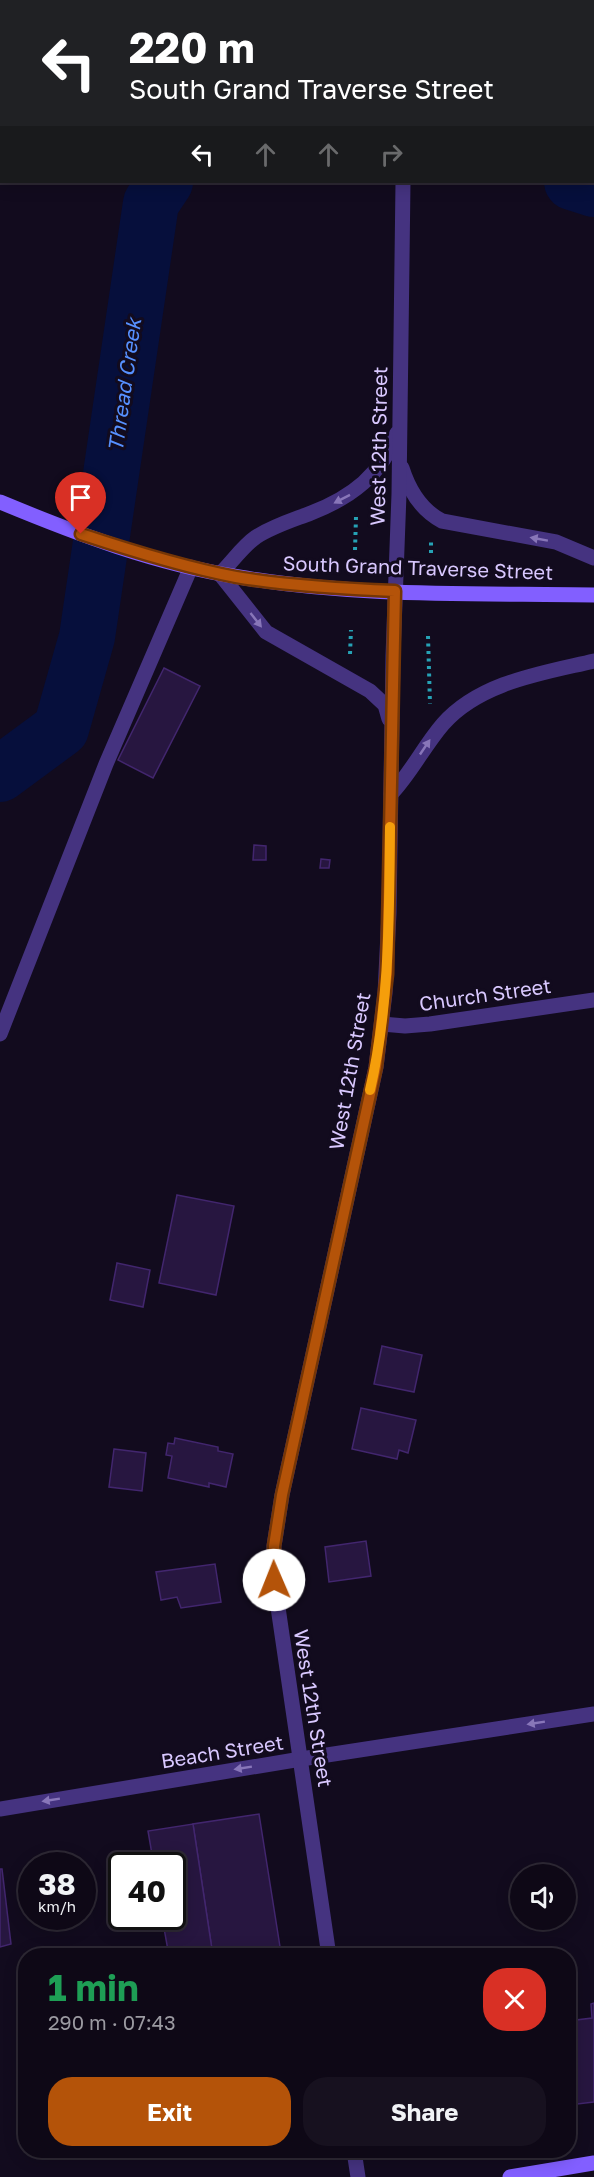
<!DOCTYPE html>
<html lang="en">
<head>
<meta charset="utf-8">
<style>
	body { margin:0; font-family:"Golos Text",sans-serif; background:#17111f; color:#f1f3f6; height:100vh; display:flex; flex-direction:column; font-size:22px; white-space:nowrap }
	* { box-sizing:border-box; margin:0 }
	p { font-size:20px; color:#9b9aa1 }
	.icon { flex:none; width:33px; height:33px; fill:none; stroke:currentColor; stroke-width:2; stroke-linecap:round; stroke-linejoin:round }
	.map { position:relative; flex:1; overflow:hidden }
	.sheet { position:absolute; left:18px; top:1948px; width:558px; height:210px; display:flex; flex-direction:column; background:#0e0816; border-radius:24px; box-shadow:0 3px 15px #0003,0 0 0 2px #2e2935 }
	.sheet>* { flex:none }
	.top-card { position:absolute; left:0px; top:0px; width:594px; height:183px; box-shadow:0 3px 15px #0003,0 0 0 2px #2e2935; background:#202124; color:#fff; overflow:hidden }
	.fabs { position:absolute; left:510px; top:1864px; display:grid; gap:12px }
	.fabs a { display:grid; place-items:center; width:66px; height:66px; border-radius:50%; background:#0e0816; box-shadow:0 3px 15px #0003,0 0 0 2px #2e2935; font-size:30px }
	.speed { position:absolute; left:18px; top:1852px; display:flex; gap:12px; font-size:30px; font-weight:700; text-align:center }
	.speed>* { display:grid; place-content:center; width:78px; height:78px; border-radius:50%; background:#0e0816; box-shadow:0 3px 15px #0003,0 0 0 2px #2e2935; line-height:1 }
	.speed small { font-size:15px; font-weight:400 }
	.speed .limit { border:3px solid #111; border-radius:9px; background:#fff; color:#111 }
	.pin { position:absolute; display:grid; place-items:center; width:51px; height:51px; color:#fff; margin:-62px -26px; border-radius:50% 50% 50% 0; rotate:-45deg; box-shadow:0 0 6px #0007 }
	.pin .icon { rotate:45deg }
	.me { position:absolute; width:66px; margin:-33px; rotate:359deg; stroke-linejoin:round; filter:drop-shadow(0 0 4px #0008) }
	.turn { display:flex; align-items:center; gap:21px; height:126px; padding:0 30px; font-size:27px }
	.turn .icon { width:78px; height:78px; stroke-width:2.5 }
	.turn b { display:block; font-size:42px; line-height:51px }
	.lanes { display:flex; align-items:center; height:57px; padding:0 30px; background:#0003; justify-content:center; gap:30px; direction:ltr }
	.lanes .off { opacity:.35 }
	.round { display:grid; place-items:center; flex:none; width:63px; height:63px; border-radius:24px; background:#17111f }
	.summary { display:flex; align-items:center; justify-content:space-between; height:102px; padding:0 30px }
	h1 { font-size:36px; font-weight:700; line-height:45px; color:#1e9e55 }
	.primary-button { display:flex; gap:12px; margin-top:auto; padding:12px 30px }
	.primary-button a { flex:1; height:69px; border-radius:24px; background:#b45309; color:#fff; font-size:24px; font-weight:700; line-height:69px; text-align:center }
	.primary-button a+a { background:#17111f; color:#f1f3f6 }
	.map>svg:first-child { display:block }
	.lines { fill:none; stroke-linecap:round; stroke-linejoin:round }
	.river { stroke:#060f3c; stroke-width:56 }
	.building { fill:#271640; stroke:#42266e; stroke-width:1.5 }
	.path { stroke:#26a2b5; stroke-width:4; stroke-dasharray:3 4.5; stroke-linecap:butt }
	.service { stroke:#453380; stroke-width:15 }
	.minor { stroke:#453380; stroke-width:15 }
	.tertiary { stroke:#453380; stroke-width:15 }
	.secondary { stroke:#825fff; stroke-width:15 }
	.oneway { fill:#8876b9 }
	.route-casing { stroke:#753606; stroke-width:15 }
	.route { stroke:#b45309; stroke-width:10 }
	.slow { stroke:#f59e0b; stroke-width:10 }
	.labels { text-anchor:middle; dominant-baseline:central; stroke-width:6; stroke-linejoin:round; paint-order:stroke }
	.street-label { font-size:20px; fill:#d9c8ff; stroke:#120b1e }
	.water-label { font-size:21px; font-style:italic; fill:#5690ff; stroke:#120b1e }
</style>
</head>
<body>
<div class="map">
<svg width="594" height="2177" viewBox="0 0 594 2177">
	<rect width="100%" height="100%" fill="#120b1e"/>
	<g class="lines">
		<g class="river">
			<polyline points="572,182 594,189"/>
			<polyline points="0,774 61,729 87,637 151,203 165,182"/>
		</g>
	</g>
	<g class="building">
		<polygon points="164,668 200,686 153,778 118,760"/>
		<polygon points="254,845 266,846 266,860 253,860"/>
		<polygon points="321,859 330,860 329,868 320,868"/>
		<polygon points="177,1195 234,1206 216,1295 159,1283"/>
		<polygon points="117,1263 150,1270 143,1307 110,1300"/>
		<polygon points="382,1346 422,1355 414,1392 374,1384"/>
		<polygon points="361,1408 416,1420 408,1453 399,1450 397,1459 352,1449"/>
		<polygon points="175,1438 218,1447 218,1451 233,1454 226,1487 209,1483 209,1487 168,1478 172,1456 166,1455 168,1443 174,1444"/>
		<polygon points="114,1449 146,1453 142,1491 109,1487"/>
		<polygon points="366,1541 371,1576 329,1582 325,1547"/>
		<polygon points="215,1564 221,1602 181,1608 177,1597 161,1600 156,1572"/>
		<polygon points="259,1814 281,1953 260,1956 213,1956 193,1824"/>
		<polygon points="193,1824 213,1956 169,1956 162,1917 172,1917 172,1866 154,1866 148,1831"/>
		<polygon points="0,1869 2,1869 11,1944 0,1947"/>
		<polygon points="594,2003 594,2102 569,2105 568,2021 592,2018 591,2004"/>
	</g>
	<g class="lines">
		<g class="path">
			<polyline points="355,550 356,517"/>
			<polyline points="431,553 431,540"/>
			<polyline points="428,636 430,704"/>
			<polyline points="350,654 351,630"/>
		</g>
		<polyline class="service" points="0,1034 106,764 191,567"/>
		<g class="minor">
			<polyline points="324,0 334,2"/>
			<polyline points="382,1024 405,1026 430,1024 594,1000"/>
			<polyline points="0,1809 301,1759"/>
		</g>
		<g class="tertiary">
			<polyline points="408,2 408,0"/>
			<path d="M402,468c7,22 19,42 40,53l114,21 38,16"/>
			<path d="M389,719l-4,-14 -15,-14 -104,-59 -46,-58c12,-12 23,-28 36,-37 17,-11 37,-17 55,-24 41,-16 70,-38 86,-80"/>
			<path d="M391,794c20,-21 33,-48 52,-70 37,-42 100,-51 151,-63"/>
			<polyline points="301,1759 594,1714"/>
			<polyline points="329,1956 274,1580 274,1546 282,1495 376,1067 385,993 389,913 393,656 399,494 403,182"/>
			<polyline points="354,2151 358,2177"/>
		</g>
		<g class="secondary">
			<path d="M0,502c77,32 156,62 239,75 117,20 237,16 355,18"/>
			<polyline points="510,2177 594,2163"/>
		</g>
	</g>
	<defs><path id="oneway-solid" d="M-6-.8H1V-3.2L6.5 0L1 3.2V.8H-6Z" transform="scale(1.5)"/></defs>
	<g class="oneway">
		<use href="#oneway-solid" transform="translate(342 499) rotate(153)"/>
		<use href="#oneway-solid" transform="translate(539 539) rotate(-170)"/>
		<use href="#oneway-solid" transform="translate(256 620) rotate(52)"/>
		<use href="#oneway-solid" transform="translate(425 747) rotate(-56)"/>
		<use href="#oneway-solid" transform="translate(536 1723) rotate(171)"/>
		<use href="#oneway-solid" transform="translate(243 1768) rotate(171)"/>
		<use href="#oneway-solid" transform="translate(51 1800) rotate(171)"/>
	</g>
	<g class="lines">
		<g class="route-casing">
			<path id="route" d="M81,534c51,17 102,33 155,43 53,9 106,12 159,14l-8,383 -11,93 -94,428 -8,51v34"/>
		</g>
		<use href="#route" class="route"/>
		<path class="slow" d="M370,1090c20,-86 19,-175 20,-263"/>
	</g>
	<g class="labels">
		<g class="street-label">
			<text transform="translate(378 446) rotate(-89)">West 12th Street</text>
			<text transform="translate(418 567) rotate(2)">South Grand Traverse Street</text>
			<text transform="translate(485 994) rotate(-8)">Church Street</text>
			<text transform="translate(349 1071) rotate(-80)">West 12th Street</text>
			<text transform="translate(314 1708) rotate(81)">West 12th Street</text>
			<text transform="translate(222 1751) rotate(-9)">Beach Street</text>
		</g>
		<g class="water-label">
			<text transform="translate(124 385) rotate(-82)">Thread Creek</text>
		</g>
	</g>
</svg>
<div class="fabs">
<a><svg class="icon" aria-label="sound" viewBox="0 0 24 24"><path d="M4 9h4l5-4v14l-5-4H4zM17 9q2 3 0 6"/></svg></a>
</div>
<div class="speed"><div>38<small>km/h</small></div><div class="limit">40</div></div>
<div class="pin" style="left:81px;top:534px;background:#d93025"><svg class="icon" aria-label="arrive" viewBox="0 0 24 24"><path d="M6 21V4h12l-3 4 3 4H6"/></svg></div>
<svg class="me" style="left:274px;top:1580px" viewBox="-20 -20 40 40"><circle r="19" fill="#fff"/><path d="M0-13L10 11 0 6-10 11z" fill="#b45309"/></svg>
<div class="top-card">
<div class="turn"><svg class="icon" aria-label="left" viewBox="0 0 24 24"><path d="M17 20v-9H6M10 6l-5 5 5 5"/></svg><div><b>220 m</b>South Grand Traverse Street</div></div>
<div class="lanes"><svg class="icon" aria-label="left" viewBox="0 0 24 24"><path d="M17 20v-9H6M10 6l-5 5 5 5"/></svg><svg class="icon off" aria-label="ahead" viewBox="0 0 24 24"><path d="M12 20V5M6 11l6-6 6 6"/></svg><svg class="icon off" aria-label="ahead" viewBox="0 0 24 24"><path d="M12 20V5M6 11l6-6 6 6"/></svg><svg class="icon off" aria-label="right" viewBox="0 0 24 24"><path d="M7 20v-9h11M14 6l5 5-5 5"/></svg></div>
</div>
<section class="sheet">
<div class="summary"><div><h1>1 min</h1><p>290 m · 07:43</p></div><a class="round" style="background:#d93025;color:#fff"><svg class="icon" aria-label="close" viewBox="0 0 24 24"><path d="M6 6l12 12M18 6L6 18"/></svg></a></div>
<div class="primary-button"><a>Exit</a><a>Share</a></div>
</section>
</div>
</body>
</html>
